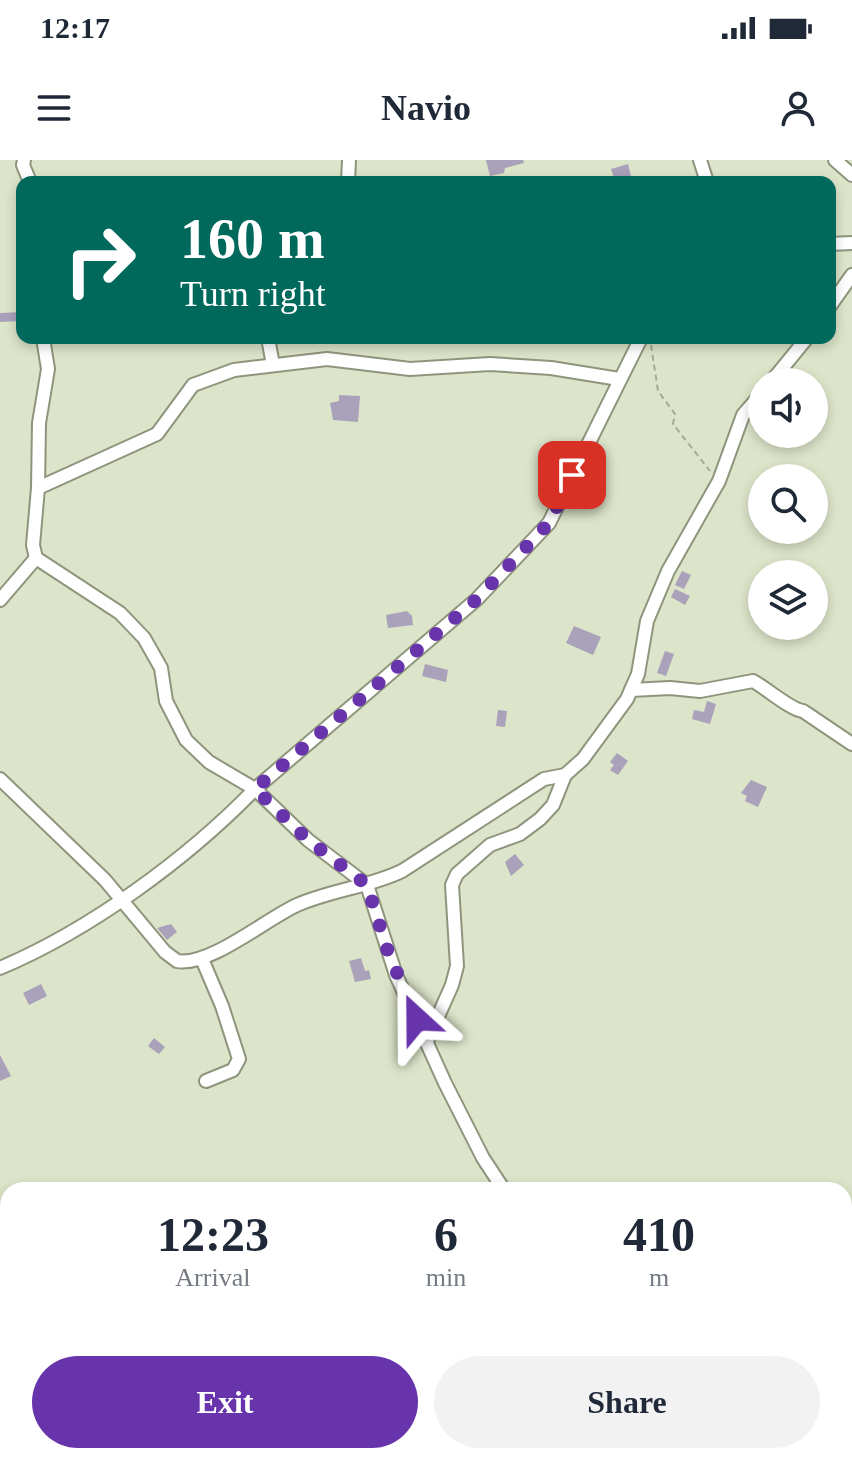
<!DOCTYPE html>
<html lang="en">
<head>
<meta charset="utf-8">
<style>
	body { margin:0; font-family:Georgia,serif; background:#f2f2f3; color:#1f2937; height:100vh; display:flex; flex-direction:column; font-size:30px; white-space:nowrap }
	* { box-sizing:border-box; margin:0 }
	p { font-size:26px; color:#747a83 }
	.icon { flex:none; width:44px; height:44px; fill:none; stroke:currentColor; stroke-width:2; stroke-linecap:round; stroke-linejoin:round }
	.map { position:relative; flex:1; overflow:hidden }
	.drawer { position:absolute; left:0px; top:1022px; width:852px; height:282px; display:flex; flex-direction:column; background:#fff; border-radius:24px 24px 0 0; box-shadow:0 4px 12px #0003 }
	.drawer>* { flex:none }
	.banner { position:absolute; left:16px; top:16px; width:820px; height:168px; border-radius:16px; box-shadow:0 4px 12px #0003; background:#00695c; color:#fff; overflow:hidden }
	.buttons { position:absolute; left:748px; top:208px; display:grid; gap:16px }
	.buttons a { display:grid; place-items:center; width:80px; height:80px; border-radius:50%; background:#fff; box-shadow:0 4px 12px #0003; font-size:40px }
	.pin { position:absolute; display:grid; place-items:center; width:68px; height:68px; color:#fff; margin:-34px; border-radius:16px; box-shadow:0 4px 12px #0006 }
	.me { position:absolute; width:88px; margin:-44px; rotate:336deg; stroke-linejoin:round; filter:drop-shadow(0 0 6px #0008) }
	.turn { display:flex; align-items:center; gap:28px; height:168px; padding:0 32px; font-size:36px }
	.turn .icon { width:104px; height:104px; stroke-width:2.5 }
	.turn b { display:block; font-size:56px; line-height:68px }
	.eta { display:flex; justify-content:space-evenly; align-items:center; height:136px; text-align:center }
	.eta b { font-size:48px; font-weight:600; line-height:56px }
	.primary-button { display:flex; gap:16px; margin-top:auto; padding:16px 32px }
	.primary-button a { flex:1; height:92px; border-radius:48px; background:#6834ab; color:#fff; font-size:32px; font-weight:600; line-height:92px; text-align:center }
	.primary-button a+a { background:#f2f2f3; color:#1f2937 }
	.status { display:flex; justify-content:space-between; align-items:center; height:56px; padding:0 40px; background:#fff; direction:ltr }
	.status svg { height:22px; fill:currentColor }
	header { display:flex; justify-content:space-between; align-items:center; height:104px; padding:0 32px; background:#fff; font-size:36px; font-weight:600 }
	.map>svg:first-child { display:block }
	.building { fill:#a9a2ba }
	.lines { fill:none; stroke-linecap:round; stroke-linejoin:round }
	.street-casing { stroke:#8f957d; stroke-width:16 }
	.path { stroke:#a5ab96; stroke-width:2; stroke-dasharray:6 4; stroke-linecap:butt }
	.street { stroke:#fff; stroke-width:12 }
	.route { stroke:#6834ab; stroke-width:14; stroke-dasharray:0 25.2 }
</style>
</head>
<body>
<div class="status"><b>12:17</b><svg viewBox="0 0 49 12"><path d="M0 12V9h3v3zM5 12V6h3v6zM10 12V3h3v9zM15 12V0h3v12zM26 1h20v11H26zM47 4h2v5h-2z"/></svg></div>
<header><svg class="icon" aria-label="menu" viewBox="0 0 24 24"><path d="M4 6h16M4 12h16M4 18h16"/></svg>Navio<svg class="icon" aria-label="person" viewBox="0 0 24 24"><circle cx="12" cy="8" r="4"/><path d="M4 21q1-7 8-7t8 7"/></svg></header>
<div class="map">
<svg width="852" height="1303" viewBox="0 0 852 1303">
	<rect width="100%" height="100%" fill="#dce4c9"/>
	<g class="building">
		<polygon points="486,0 523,0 524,3 505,8 504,13 490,16"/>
		<polygon points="628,4 631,16 615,21 611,9"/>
		<polygon points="22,152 22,161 0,162 0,153"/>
		<polygon points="339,235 360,236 358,262 333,260 330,243 339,241"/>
		<polygon points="682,411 691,415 684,429 675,425"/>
		<polygon points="675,429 690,436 685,445 671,437"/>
		<polygon points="407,451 412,456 413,465 388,468 386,455"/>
		<polygon points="574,466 601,477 593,495 566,483"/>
		<polygon points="665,491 674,494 666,516 657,513"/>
		<polygon points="425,504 448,510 446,522 422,516"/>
		<polygon points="707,541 716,544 710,564 692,559 694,550 704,552"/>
		<polygon points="498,550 507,551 505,567 496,566"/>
		<polygon points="617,593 628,601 618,615 610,610 614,605 610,602"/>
		<polygon points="751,620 767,627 758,647 745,641 747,636 741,633"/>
		<polygon points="515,694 524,705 511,716 505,702"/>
		<polygon points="171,764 177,772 167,780 157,768"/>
		<polygon points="361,798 365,811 369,810 371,819 355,822 349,801"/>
		<polygon points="41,824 47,836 29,845 23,833"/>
		<polygon points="154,878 165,887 159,894 148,886"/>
		<polygon points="0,895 11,916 0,921"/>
	</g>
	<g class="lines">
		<g class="street-casing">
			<g id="street">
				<polyline points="24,0 23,5 30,22"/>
				<polyline points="700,0 707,22"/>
				<polyline points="835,0 852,15"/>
				<polyline points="348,22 349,0"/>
				<polyline points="830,84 852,83"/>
				<polyline points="830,146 852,115"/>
				<polyline points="43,178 48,209 39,263 38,328 33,385 36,398 120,453 144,478 161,508 166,541 186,580 209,602 255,629 308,680 367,725 396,815 445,923 483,998 504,1030"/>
				<polyline points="268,178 273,205"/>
				<polyline points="771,222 807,178"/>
				<polyline points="38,328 157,274 193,225 234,210 327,199 410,209 490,204 551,208 619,219"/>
				<polyline points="0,440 36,398"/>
				<path d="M631,530l39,-2 30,3 53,-10c13,7 38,29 50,30l49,33"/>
				<path d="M0,619l105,101 60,72 12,9c32,6 89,-42 120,-56 34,-15 72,-18 105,-34l142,-92 21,-4 18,-16 44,-60 11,-25 9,-53 21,-50 51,-90 24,-66 19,-22"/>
				<polyline points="202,799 222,846 239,899 233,910 206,921"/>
				<path d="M0,808c90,-38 187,-109 255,-179l222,-190 72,-76 92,-185"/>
				<polyline points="427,881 452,825 457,806 452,725 457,714 490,685 520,674 540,659 553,645 565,615"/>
				<polyline points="588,1296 590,1303"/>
			</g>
		</g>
		<polyline class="path" points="651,185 658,231 675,254 673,264 710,311"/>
		<use href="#street" class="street"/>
	</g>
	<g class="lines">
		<polyline class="route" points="417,859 388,792 367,725 308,680 255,629 477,439 549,363 572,315"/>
	</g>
</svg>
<div class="buttons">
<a><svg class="icon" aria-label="sound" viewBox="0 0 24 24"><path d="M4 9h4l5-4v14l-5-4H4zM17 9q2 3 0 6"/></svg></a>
<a><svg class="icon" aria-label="search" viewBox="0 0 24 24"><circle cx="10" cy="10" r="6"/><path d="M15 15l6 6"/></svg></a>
<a><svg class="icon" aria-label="layers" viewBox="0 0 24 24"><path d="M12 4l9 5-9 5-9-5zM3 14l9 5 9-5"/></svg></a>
</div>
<div class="pin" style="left:572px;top:315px;background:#d93025"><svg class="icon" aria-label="arrive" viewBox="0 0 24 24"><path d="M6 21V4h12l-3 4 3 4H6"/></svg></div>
<svg class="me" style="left:417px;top:859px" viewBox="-20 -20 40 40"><path d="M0-17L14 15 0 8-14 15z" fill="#6834ab" stroke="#fff" stroke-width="4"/></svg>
<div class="banner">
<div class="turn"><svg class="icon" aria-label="right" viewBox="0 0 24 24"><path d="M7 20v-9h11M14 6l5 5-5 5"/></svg><div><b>160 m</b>Turn right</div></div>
</div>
<section class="drawer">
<div class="eta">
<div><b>12:23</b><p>Arrival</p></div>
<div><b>6</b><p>min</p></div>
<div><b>410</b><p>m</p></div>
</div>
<div class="primary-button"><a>Exit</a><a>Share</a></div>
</section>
</div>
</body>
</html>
